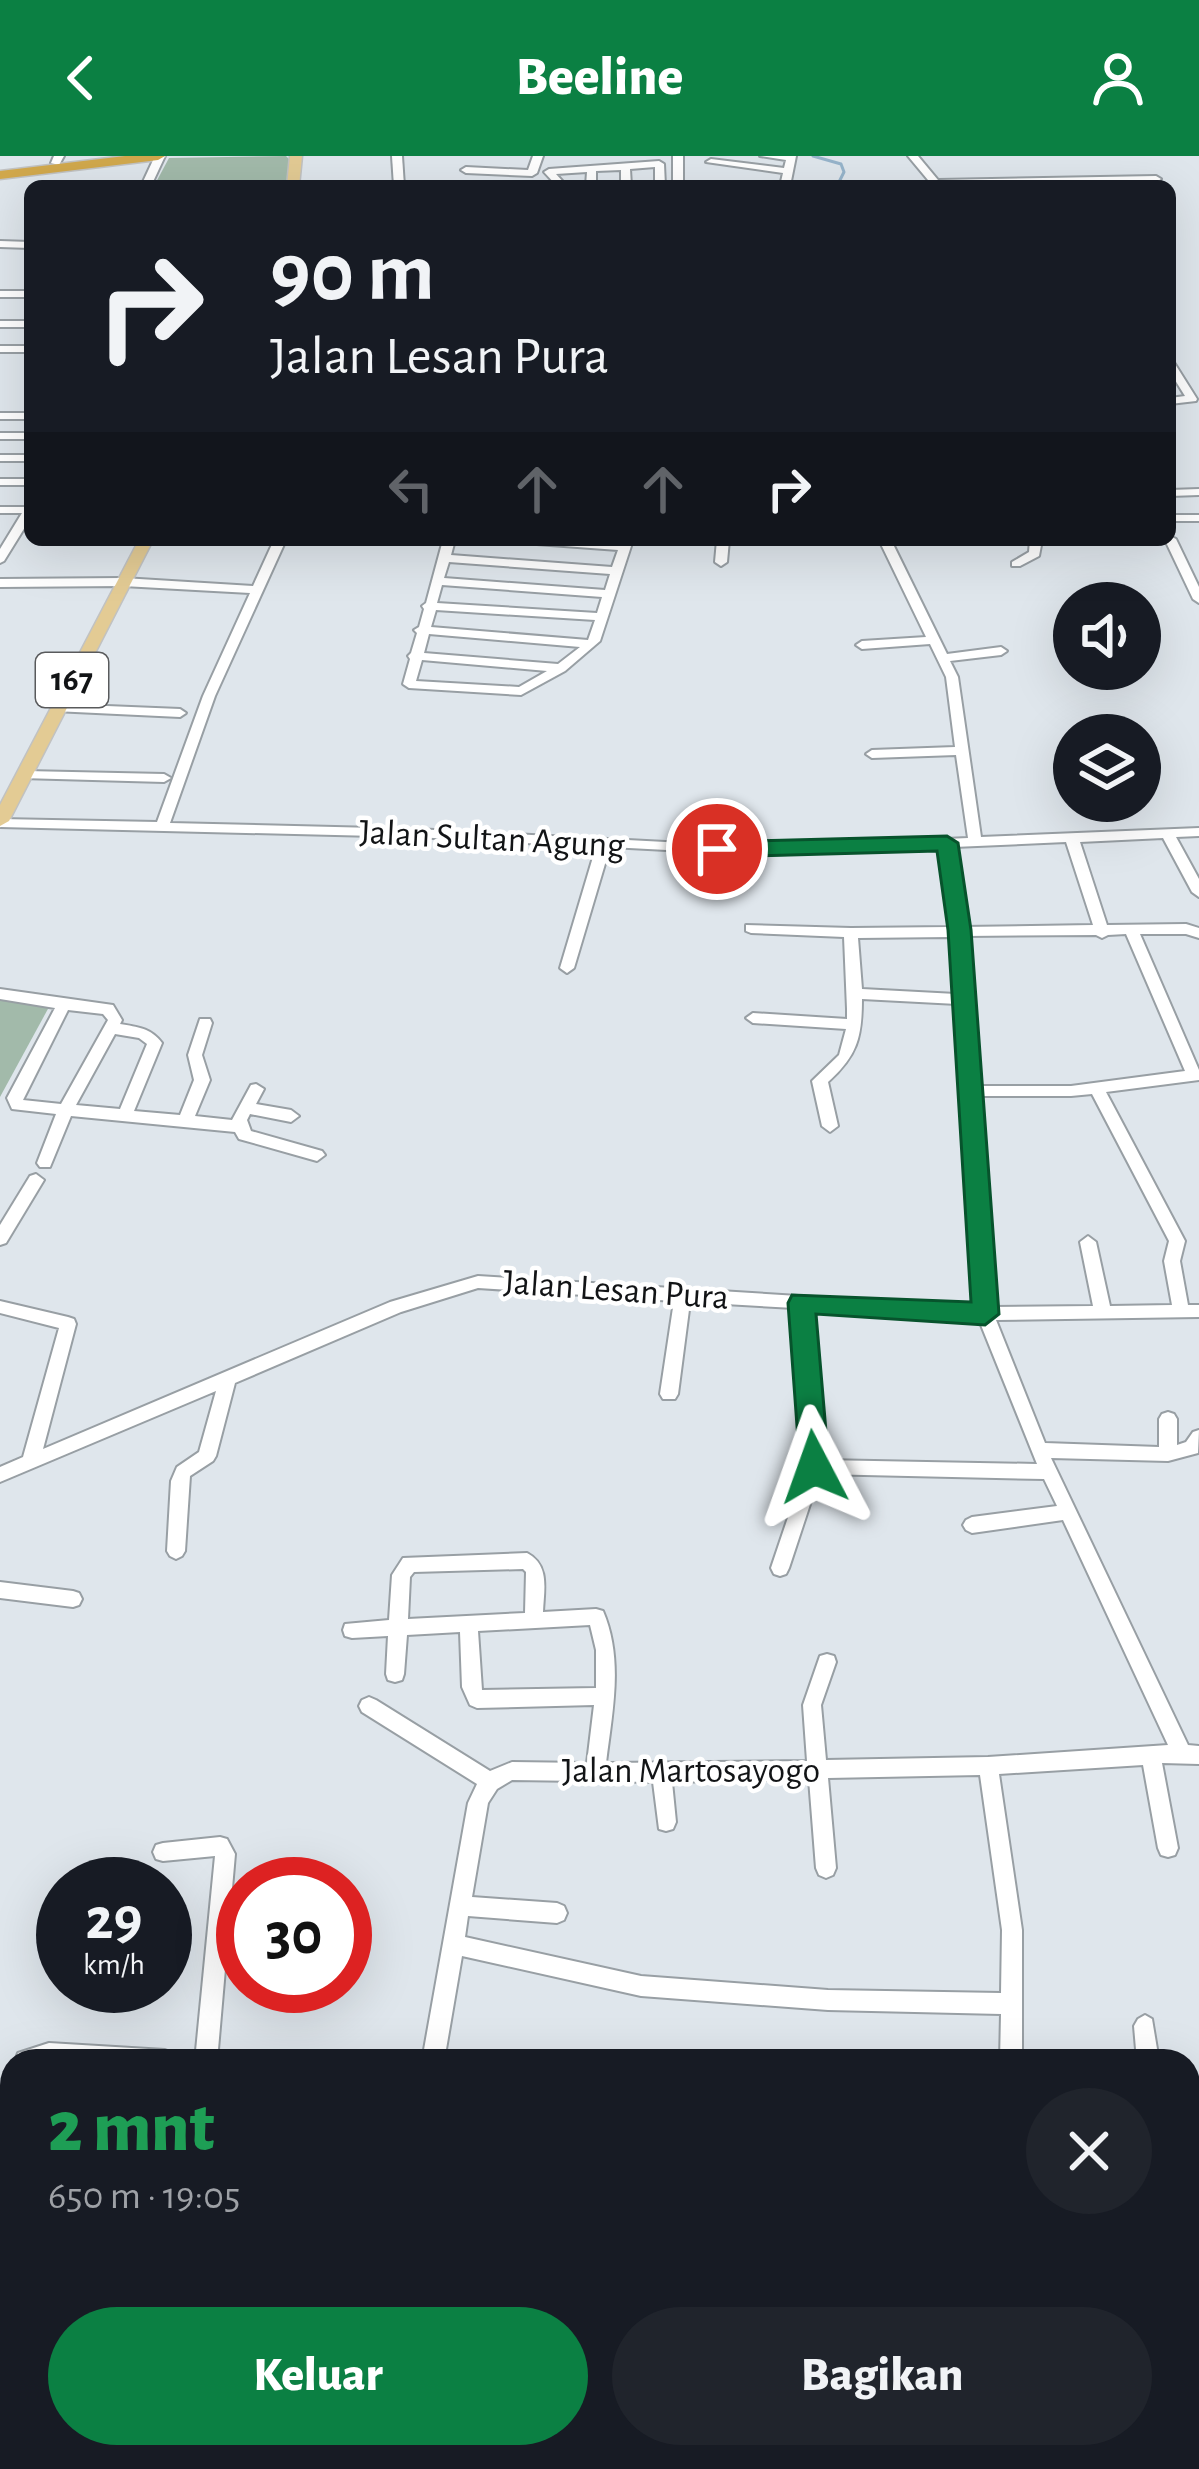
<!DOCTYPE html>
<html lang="id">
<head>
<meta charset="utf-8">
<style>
	body { margin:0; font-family:"Alegreya Sans",sans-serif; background:#20242c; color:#f1f3f6; height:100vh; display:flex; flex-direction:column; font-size:45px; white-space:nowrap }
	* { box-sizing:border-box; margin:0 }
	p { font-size:39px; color:#9ea1a6 }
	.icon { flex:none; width:66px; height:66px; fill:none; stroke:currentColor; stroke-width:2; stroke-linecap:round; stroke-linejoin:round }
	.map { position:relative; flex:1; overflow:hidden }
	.drawer { position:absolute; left:0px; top:1893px; width:1200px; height:420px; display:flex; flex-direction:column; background:#171b24; border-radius:36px 36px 0 0; box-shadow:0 12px 48px #0002 }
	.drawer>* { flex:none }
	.banner { position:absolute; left:24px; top:24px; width:1152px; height:366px; border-radius:18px; box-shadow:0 12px 48px #0002; background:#171b24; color:#f1f3f6; overflow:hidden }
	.buttons { position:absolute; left:1053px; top:426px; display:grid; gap:24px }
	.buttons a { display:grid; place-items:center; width:108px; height:108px; border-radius:50%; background:#171b24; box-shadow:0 12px 48px #0002; font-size:60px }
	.speed { position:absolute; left:36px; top:1701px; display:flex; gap:24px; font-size:60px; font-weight:700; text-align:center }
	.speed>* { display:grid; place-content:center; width:156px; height:156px; border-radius:50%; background:#171b24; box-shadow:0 12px 48px #0002; line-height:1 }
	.speed small { font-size:30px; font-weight:400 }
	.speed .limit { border:18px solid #d22; background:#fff; color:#111 }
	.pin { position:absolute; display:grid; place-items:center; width:102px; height:102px; color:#fff; margin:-51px; border:6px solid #fff; border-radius:50%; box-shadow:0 3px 12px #0007 }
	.me { position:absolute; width:132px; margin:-66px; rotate:356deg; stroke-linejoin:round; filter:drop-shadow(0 0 9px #0008) }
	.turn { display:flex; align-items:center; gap:42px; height:252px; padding:0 48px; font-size:54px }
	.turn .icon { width:156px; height:156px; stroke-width:2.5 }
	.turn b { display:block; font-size:84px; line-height:102px }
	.lanes { display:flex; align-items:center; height:114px; padding:0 48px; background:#0003; justify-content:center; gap:60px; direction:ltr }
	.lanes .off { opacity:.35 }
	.round { display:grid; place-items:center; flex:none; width:126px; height:126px; border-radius:63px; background:#20242c }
	.head { display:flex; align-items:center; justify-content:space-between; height:204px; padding:0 48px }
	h1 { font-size:72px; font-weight:800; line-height:90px; color:#1e9e55 }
	.primary-button { display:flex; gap:24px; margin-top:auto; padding:24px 48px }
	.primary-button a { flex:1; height:138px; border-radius:72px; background:#0b8043; color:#fff; font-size:48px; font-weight:800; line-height:138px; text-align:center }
	.primary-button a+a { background:#20242c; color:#f1f3f6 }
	header { display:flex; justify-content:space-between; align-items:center; height:156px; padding:0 48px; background:#0b8043; color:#fff; font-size:54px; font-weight:800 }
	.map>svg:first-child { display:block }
	.green { fill:#a2baaa }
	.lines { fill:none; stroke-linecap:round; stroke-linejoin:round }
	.stream { stroke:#96b4cb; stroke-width:3 }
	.minor-casing { stroke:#989fa4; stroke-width:4 }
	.major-casing { stroke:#c1c2c2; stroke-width:3 }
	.highway-casing { stroke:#c1c2c2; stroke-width:3 }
	.minor { fill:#fff; fill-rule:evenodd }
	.major { fill:#e3cb94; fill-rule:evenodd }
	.highway { fill:#d1a84c; fill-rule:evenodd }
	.route { fill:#0b8043; stroke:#07532c; stroke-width:3 }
	.labels { text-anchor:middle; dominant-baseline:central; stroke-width:9; stroke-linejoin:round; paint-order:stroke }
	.shield { fill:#fff; stroke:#595a5c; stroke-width:3 }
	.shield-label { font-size:33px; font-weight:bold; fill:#121416 }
	.street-label { font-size:36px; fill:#121416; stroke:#fff }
</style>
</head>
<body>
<header><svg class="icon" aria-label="back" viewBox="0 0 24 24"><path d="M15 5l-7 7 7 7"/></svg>Beeline<svg class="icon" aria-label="person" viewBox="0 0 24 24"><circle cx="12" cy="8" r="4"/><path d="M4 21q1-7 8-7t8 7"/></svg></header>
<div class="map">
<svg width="1199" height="2313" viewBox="0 0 1199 2313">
	<rect width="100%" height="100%" fill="#dfe6ec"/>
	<g class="green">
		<polygon points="286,0 291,5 289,30 154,30 169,2"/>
		<polygon points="0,843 49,851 0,941"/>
	</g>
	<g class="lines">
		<polyline class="stream" points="813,0 841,8 844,16 837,30"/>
		<g class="minor-casing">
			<g id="minor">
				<polygon points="54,0 64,0 59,9 51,7"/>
				<polygon points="155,0 165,0 151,30 141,30"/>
				<polygon points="392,0 402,0 404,30 394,30"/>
				<polygon points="533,0 543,0 537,17 532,20 466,17 461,14 466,11 528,14"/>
				<rect x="673" y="0" width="10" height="30"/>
				<polygon points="760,0 796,0 790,30 780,30 783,17 706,6 711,3 784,12 786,4"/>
				<polygon points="908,0 918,0 938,24 1156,20 1161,23 1156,26 933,30"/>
				<polygon points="659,5 664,8 665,30 655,30 655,11 630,13 631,30 621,30 621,14 596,15 596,30 586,30 587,16 556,18 567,30 557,30 544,16 549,13"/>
				<polygon points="0,85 30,86 30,92 0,91"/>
				<rect x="0" y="135" width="30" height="6"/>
				<rect x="0" y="165" width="30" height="6"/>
				<rect x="0" y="190" width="30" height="6"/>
				<polygon points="1170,205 1175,208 1197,243 1196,245 1170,248 1170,242 1185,240 1170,216"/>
				<rect x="0" y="257" width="30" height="6"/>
				<rect x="0" y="277" width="30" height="6"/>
				<rect x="0" y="299" width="30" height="6"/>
				<rect x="0" y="323" width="30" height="6"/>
				<polygon points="1199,333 1199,339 1170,340 1170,334"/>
				<polygon points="0,351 30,351 30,363 4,405 0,407 0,393 22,357 0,357"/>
				<rect x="1170" y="359" width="29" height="6"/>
				<polygon points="1170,380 1176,383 1199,431 1199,447 1193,443 1165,384 1170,384"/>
				<path d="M274,384h12l-71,156 -45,127 246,6 345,18 207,-9 -12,-83 -84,3 -6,-4 6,-4 83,-3 -9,-70 -16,-33 -68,5 -6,-4 6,-4 64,-4 -47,-97h12l56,114 54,-7 6,4 -6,4 -51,6 8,16 23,160 218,-9v8l-23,1 23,42v18l-7,-5 -29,-54 -83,4 27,83 79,-1 13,4v10l-13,-4h-46l59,136v10l-93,12 79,149 -5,20 8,44h11v12l-203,3 49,123 114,4v-28l3,-5 6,-2 6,2 3,5v26l9,-3 7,-10 6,-2 -1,23 -30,8 -117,-3 137,287 11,1v18l-37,-1 16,85 -3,7 -7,2 -7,-2 -3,-7 -15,-83 -144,9 23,156v131h-22l1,-47 -173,-4 -187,-14 -179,-40 -18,105h-22l46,-258 9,-19 -115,-72 -3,-6 3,-6 7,-3 7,3 114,71 22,-9 75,1 7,-58 -117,3 -7,-3 -8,-18 -2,-55 -53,3 -3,39 -2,6 -7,2 -7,-2 -2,-6 2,-38 -36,2 -7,-2 -2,-6 2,-6 44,-4 3,-45 11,-17 124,-5c23,12 17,36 16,59l53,-3 7,2c21,49 9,102 3,152l201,-2 -4,-56 17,-49 7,-2 7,2 2,6 -15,43 5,55 162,-3 180,-12 -105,-225 -91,13 -6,-3 -3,-5 3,-5 6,-3 85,-11 -13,-27 -224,-5 -31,94 -3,6 -6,2 -6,-2 -3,-6 34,-101 -11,-159 -104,-6 -12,92 -3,5h-12l-3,-5 14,-93 -196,-13 -77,24 -166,71 -19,73 -3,5 -23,15 -5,75 -3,5 -6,3 -6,-3 -3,-5 4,-70 6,-14 22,-15 17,-61 -216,91v-15l23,-10 36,-129 -59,-15v-12l68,16 6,2 2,5 -33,125 347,-147 88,-26 498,31 -11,-216 -8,-87 -95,-5c0,39 -5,57 -34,83l10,44 -8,6 -8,-6 -10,-45 27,-26 7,-26 -93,-6 -7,-5 7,-5 94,6v-10l-3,-72 -93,-4 -5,-2v-6l105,3 98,-1 -8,-79 -180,7 -151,-8 -36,121 -7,5 -7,-5 36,-121 -180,-10 -416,-10v-8l157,3 46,-126 47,-103 -127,-7 -123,1v-8l123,-1 130,8zM1066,686l27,83 -130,2 -9,-80zM1126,778l59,137 -114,15h-91l-16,-150 132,-1 6,3 6,-3zM950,781l6,57 -94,-5 -4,-51zM1092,938l77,147 -5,20 8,44 -62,1 -14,-64 -8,-6 -8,6 13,64 -100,1 -12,-211h90zM811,1153l168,11 58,144 -215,-4zM523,1413l3,3 -1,41 -117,6 2,-42 4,-5zM590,1469l6,25v38l-114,2 -4,-59zM980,1619l22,155 -1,63 -173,-3 -187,-14 -176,-39 3,-21 89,7 7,-3 3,-7 -3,-7 -7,-3 -85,-6 16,-94 9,-14 15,-9 141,2 6,47 7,2 7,-2 3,-7 -4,-40 137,-3 7,89 3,7 7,3 7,-3 3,-7 -8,-90z"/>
				<path d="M443,384h12l-4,15 161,12 6,-17 -95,-7 -6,-3 103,3 1,-3h12l-33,101 -35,30 -44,24 -112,-7 -6,-4 7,-25 -2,-3 3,-3 6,-20 -3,-3 5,-3 5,-18 -2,-3 4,-3zM449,406l161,12 -5,16 -161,-12zM442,429l160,12 -5,16 -160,-10zM436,454l159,10 -7,20 -157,-13zM429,478l151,13 -22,17 -134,-11zM422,504l125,11 -28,16 -103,-6z"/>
				<polygon points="717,384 729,384 727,406 721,410 715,406"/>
				<polygon points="1030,384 1042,384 1039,400 1020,410 1012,410 1012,406 1029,396"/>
				<polygon points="58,548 180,553 186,557 180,561 54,555 54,549"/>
				<polygon points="26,615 164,618 171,622 164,626 21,622 21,616"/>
				<path d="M0,833l113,16 9,15 -2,4c18,3 31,4 42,19l-28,68 46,4 14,-35 -6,-25 12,-36h10l2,4 -10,32 8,25 -15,36 37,4 19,-35 5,-1 8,5 -8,15 35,6 8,6 -8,6 -41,-8 -3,6 4,11 71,20 3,4 -8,6 -78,-22 -4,-7 -164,-16 -21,51h-10l-3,-4 19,-49 -44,-5 -5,-11 48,-90 -55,-9zM68,854l35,4 5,6 -47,84 -38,-4zM115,878l24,4 8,6 -27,65 -44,-4z"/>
				<polygon points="36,1018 44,1024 6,1087 0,1089 0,1069 30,1020"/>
				<polygon points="0,1426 73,1435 79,1437 82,1443 79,1449 73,1451 0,1442"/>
				<polygon points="220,1681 227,1683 235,1698 217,1905 195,1905 215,1700 163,1705 156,1703 153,1696 156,1689 163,1687"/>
				<polygon points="1145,1859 1152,1863 1159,1905 1137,1905 1134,1870 1138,1863"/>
				<polygon points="49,1887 165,1894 173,1897 176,1905 15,1905 18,1897"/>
				<polygon points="12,1924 12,1968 8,1980 0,1983 0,1939 4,1927"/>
				<polygon points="1199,1944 1199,1966 1188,1967 1188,1945"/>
				<polygon points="12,2005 12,2027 0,2029 0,2007"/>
				<rect x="1188" y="2218" width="11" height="24"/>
				<polygon points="345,2301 430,2301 426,2309 417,2313 333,2313 337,2305"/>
				<rect x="796" y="2301" width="24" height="12"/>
				<polygon points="997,2301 1021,2301 1024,2313 1000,2313"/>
				<polygon points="1163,2301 1187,2301 1191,2313 1167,2313"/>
			</g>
		</g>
		<g class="major-casing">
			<g id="major">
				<polygon points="290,0 302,0 299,30 287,30"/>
				<polygon points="139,384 153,384 9,665 0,670 0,649"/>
			</g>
		</g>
		<g class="highway-casing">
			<polygon id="highway" points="125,0 165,0 158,4 0,23 0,15"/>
		</g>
		<use href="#minor" class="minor"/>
		<use href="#major" class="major"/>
		<use href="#highway" class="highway"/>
	</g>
	<polygon class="route" points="947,680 958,687 971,774 999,1158 985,1169 816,1158 829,1311 824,1320 804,1320 800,1311 788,1147 792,1139 971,1146 948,774 937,695 717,701 706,693 717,686"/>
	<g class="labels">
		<rect class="shield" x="36" y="497" width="72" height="54" rx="9"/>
		<g class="shield-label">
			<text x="72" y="524">167</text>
		</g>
		<g class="street-label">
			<text transform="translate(492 683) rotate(3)">Jalan Sultan Agung</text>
			<text transform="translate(616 1134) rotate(4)">Jalan Lesan Pura</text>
			<text x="691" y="1615">Jalan Martosayogo</text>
		</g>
	</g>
</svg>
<div class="buttons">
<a><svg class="icon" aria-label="sound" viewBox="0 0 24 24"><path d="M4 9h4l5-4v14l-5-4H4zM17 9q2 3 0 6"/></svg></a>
<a><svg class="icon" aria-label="layers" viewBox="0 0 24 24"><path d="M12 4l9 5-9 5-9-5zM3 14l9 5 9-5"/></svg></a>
</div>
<div class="speed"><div>29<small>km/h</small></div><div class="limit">30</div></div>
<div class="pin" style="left:717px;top:693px;background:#d93025"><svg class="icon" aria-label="arrive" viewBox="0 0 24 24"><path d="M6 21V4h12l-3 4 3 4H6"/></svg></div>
<svg class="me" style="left:814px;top:1311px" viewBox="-20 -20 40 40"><path d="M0-17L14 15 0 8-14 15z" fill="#0b8043" stroke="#fff" stroke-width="4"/></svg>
<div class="banner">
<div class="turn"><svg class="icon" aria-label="right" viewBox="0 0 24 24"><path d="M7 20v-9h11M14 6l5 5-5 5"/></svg><div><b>90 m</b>Jalan Lesan Pura</div></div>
<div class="lanes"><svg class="icon off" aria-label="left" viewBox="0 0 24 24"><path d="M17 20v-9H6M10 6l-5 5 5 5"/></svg><svg class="icon off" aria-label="ahead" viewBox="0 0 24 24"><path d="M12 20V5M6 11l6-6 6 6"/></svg><svg class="icon off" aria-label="ahead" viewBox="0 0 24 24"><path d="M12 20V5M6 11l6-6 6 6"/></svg><svg class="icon" aria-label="right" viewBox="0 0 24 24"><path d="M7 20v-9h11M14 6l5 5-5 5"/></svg></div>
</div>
<section class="drawer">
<div class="head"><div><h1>2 mnt</h1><p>650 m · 19:05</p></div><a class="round"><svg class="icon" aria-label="close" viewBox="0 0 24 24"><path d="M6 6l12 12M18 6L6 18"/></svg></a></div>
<div class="primary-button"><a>Keluar</a><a>Bagikan</a></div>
</section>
</div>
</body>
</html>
